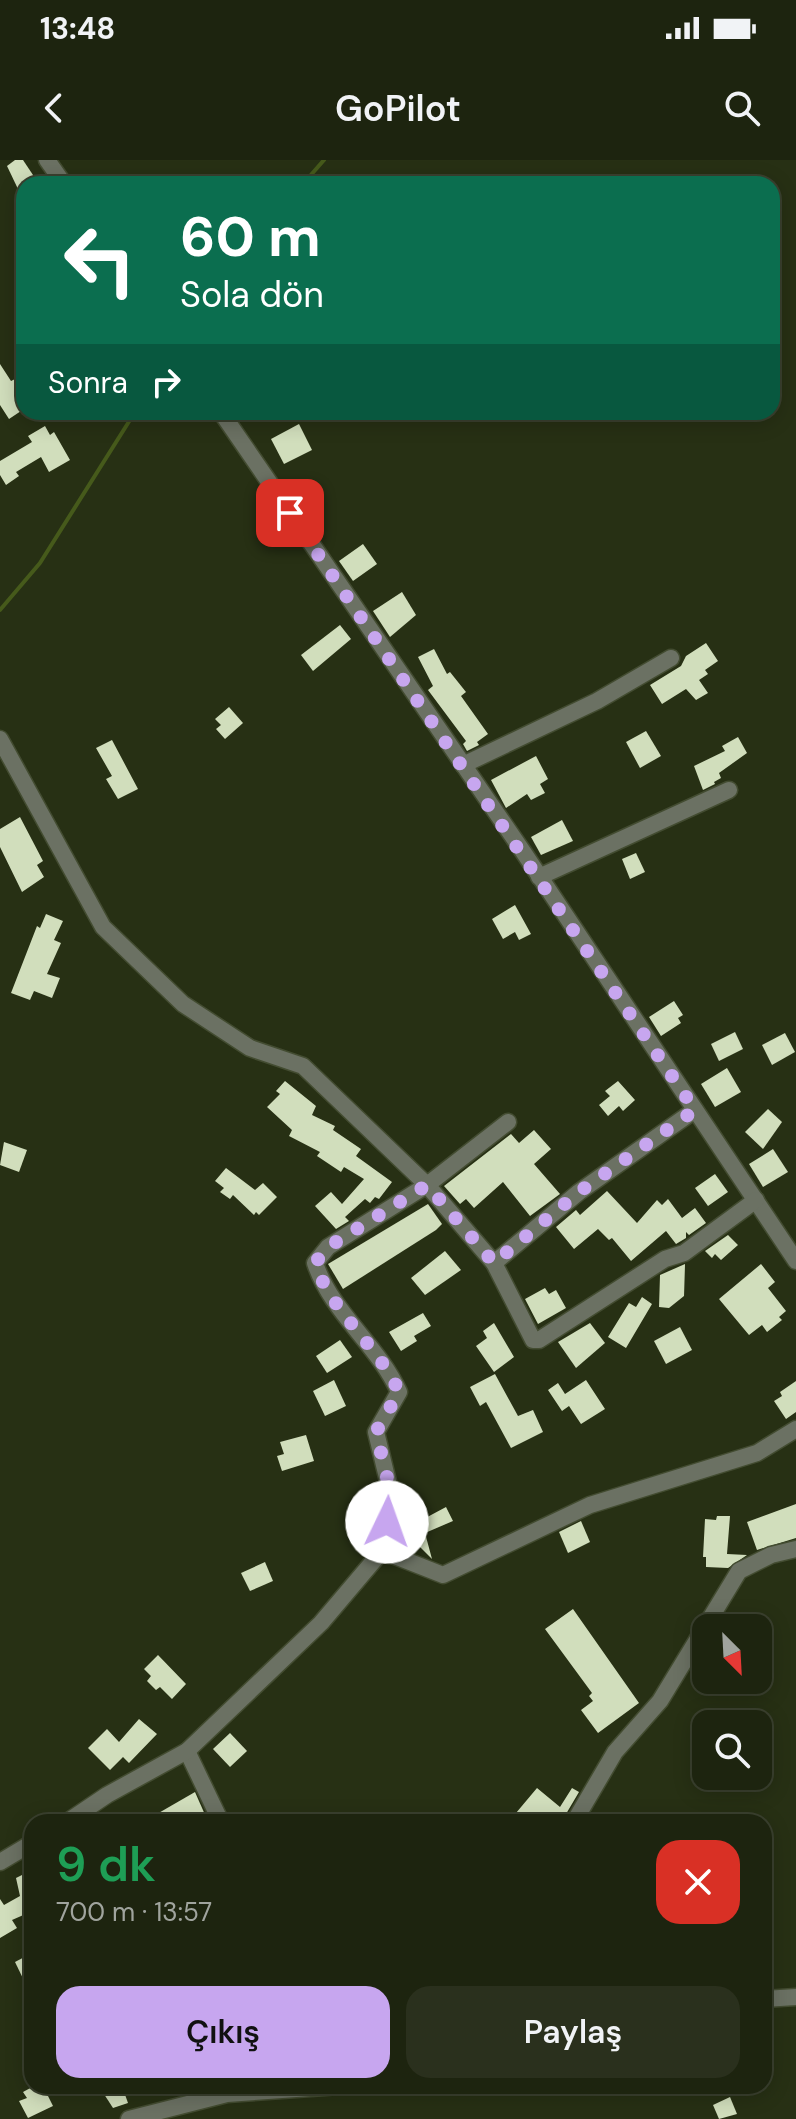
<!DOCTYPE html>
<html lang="tr">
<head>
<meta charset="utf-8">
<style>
	body { margin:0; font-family:"DM Sans",sans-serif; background:#2a301d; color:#f1f3f6; height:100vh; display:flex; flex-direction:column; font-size:30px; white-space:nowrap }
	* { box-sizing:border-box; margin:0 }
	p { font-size:26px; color:#a0a49e }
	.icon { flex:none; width:44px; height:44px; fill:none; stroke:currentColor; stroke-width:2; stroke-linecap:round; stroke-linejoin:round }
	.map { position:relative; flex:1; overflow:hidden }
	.side { position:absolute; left:24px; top:1654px; width:748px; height:280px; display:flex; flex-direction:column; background:#1d240f; border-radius:24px; box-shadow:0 4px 20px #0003,0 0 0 2px #3b412f }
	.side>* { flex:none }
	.guide { position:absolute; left:16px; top:16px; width:764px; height:244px; border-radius:24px; box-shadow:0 4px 20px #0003,0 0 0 2px #3b412f; background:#0b6e4f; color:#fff; overflow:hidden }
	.needle { width:52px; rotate:156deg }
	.controls { position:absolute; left:692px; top:1454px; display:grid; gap:16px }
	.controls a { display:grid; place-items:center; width:80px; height:80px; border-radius:16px; background:#1d240f; box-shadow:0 4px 20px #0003,0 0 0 2px #3b412f; font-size:40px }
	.pin { position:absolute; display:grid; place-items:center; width:68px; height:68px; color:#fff; margin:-34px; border-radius:16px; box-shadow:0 4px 12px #0006 }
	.me { position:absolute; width:88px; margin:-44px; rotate:3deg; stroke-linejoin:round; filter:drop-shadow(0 0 6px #0008) }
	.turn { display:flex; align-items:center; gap:28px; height:168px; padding:0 32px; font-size:36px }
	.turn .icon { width:104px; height:104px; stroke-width:2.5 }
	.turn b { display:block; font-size:56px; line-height:68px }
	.then { display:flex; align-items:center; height:76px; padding:0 32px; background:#0003; gap:16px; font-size:30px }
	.round { display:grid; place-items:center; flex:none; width:84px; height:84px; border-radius:24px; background:#2a301d }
	.headline { display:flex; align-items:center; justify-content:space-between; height:136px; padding:0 32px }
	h1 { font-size:48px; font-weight:600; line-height:60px; color:#1e9e55 }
	.cta { display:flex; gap:16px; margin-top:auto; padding:16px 32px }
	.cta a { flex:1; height:92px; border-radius:24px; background:#c7a6ef; color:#111; font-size:32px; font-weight:600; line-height:92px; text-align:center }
	.cta a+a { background:#2a301d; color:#f1f3f6 }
	.status { display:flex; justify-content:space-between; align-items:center; height:56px; padding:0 40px; background:#1d240f; direction:ltr }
	.status svg { height:22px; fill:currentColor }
	header { display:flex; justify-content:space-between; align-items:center; height:104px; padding:0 32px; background:#1d240f; font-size:36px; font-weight:600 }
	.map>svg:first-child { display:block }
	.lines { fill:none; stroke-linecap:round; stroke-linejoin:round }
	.stream { stroke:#465a1b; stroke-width:4 }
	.building { fill:#d1debc }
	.minor-casing { stroke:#434c31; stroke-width:19 }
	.minor { stroke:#6b7163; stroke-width:16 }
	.route { stroke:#c7a6ef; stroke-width:14; stroke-dasharray:0 25.2 }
</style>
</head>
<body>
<div class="status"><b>13:48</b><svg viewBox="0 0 49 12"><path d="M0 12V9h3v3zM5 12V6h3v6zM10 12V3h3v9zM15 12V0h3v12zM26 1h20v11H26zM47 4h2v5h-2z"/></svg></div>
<header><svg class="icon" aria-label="back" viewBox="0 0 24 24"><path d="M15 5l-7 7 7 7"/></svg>GoPilot<svg class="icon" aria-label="search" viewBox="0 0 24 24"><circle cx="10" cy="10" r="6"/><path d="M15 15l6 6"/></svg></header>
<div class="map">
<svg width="796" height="1959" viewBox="0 0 796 1959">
	<rect width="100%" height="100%" fill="#273014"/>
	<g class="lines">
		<g class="stream">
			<polyline points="303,24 324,0"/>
			<polyline points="0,450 40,403 135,252"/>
		</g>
	</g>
	<g class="building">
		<polygon points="15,0 23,0 35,18 18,29 7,6"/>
		<polygon points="0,204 11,221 17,218 24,229 24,249 9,259 0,245"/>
		<polygon points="299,264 312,290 284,304 271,279"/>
		<polygon points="45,266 50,275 54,272 70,300 49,312 41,297 16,312 19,316 6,325 0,315 0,301 32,282 28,276"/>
		<polygon points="363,384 377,404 353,421 339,401"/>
		<polygon points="402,432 416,455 390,477 373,451"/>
		<polygon points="340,465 351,479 313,511 301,495"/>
		<polygon points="706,483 718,501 705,510 708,514 699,520 708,533 696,540 686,529 662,544 650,525 681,506 686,496"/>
		<polygon points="434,489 447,514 450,512 466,532 461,536 488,574 477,582 479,585 467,591 463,584 466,581 428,530 433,526 418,497"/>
		<polygon points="229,547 243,563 225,579 216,569 221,565 215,559"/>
		<polygon points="646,571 661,596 640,608 626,582"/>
		<polygon points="738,577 747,593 719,613 721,618 714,622 715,624 703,630 694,606 725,591 722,586"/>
		<polygon points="112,580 138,629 118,639 106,619 112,616 96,588"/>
		<polygon points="536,596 548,619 540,624 545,633 531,640 527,634 506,648 491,620"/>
		<polygon points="20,657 43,701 37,705 44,717 22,732 0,687 0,669"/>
		<polygon points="562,660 573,681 541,695 531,677"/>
		<polygon points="636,693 645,712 630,719 622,699"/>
		<polygon points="515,745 531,774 519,780 515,772 503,779 492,759"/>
		<polygon points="46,754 63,761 54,780 61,783 47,814 60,818 52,838 34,831 30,840 11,833 37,766 40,768"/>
		<polygon points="674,841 683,855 678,858 681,863 661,876 649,857"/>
		<polygon points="735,872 743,889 719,901 711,884"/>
		<polygon points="785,873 795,892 772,905 762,885"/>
		<polygon points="727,908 741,932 715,947 701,924"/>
		<polygon points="285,921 316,946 312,955 335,966 333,970 361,989 356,996 392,1022 379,1039 375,1037 370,1043 365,1039 345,1057 349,1061 336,1069 315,1046 331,1032 342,1044 364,1019 344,1007 341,1012 317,996 320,992 289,976 292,970 267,947 280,934 276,931"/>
		<polygon points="618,921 635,940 623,951 619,946 608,956 599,945 610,936 605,931"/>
		<polygon points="768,949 782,962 763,989 745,972"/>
		<polygon points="534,970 551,989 534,1004 560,1034 530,1056 503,1022 474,1048 466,1039 460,1044 444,1026 511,974 519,983"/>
		<polygon points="4,982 27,990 19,1012 0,1005"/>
		<polygon points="773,989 788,1012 763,1027 749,1004"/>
		<polygon points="226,1008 255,1030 263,1023 277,1037 259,1055 256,1052 254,1055 233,1035 230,1039 220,1032 224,1028 215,1021"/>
		<polygon points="715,1014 728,1032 708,1046 695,1028"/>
		<polygon points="607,1031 637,1063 657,1040 662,1045 668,1039 682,1058 695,1048 706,1063 689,1075 686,1072 686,1078 676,1084 666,1071 631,1101 612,1078 609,1080 598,1069 574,1089 556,1067 576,1050 580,1055"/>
		<polygon points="428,1044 442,1064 436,1070 343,1129 328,1104"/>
		<polygon points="728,1075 738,1085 721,1100 715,1094 712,1098 705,1091"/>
		<polygon points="445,1091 461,1110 425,1135 411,1118"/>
		<polygon points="685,1104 684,1136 669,1148 659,1147 660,1115"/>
		<polygon points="761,1104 775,1122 768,1128 786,1151 779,1157 782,1160 767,1172 762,1165 749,1175 719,1139"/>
		<polygon points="545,1128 549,1134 556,1130 566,1148 538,1164 525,1139"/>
		<polygon points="642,1137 652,1144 626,1188 608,1177 629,1143 636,1147"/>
		<polygon points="423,1153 431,1166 414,1176 417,1181 401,1191 389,1172"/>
		<polygon points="494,1163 514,1197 494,1212 476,1186 487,1178 483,1171"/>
		<polygon points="590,1163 605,1183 576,1208 558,1182"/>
		<polygon points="680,1167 692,1190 666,1204 654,1181"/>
		<polygon points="340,1180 352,1197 327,1213 316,1196"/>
		<polygon points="495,1214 518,1256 533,1250 543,1272 511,1288 486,1242 480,1246 470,1227"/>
		<polygon points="334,1220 346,1246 325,1256 313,1231"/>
		<polygon points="586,1220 605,1249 581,1264 569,1246 562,1251 548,1230 558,1223 565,1234"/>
		<polygon points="796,1221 796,1252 786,1259 774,1241 782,1236 780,1232"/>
		<polygon points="306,1275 314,1301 282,1311 277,1296 284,1294 280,1282"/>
		<polygon points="796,1344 796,1378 757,1390 747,1362"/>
		<polygon points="446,1347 453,1361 425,1373 432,1399 403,1370"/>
		<polygon points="717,1356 730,1356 727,1394 747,1395 728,1408 706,1407 706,1397 703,1397 705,1359 716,1360"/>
		<polygon points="581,1361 590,1382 568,1393 559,1372"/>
		<polygon points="265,1402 273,1421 250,1431 241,1413"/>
		<polygon points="573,1449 639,1543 598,1573 581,1550 593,1541 589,1536 592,1533 545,1469"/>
		<polygon points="158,1495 186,1524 172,1539 160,1527 156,1530 147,1521 151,1516 144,1509"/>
		<polygon points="139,1559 157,1574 129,1603 123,1597 110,1610 88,1588 107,1569 119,1582"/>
		<polygon points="230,1573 247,1591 230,1607 213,1589"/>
		<polygon points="537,1628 560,1647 572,1628 579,1632 566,1654 563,1652 554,1662 527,1662 516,1653"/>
		<polygon points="195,1632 206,1657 197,1662 143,1662"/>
		<polygon points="32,1710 32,1761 28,1753 12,1760 17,1768 0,1778 0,1739 4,1745 20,1736 16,1718"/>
		<polygon points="32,1793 32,1837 15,1802"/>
		<polygon points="34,1926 43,1926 53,1946 28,1958 19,1941 27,1938 23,1932"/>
		<polygon points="115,1926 122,1926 128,1943 113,1948 102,1931"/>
		<polygon points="730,1937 737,1954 719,1959 713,1945"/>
	</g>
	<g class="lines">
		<g class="minor-casing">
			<g id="minor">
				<polyline points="47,0 64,24"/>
				<polyline points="221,252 524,693 796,1101"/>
				<polyline points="0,579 103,767 183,844 250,888 303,906 427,1025 494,1103 533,1180 539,1180 665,1099 684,1093 756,1040"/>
				<polyline points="463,605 597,541 671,498"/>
				<polyline points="539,717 729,630"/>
				<polyline points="494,1103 579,1032 695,950"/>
				<polyline points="382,1391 443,1415 590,1345 757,1293 796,1269"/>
				<polyline points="187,1591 221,1662"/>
				<path d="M67,1662l40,-27 80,-44 134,-128 61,-72 9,-57 -15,-62 23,-40c-21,-47 -68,-80 -84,-129l13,-16 99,-62 81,-63"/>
				<polyline points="574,1662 615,1592 660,1541 739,1411 771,1395 796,1389"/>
				<polyline points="0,1702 32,1683"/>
				<polyline points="764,1839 796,1837"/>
				<polyline points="129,1959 227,1934 339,1926"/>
			</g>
		</g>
		<use href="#minor" class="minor"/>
	</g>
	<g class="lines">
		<path class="route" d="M290,353l405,597 -116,82 -85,71 -67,-78 -99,62 -13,16c16,49 63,82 84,129l-23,40 15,62 -4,28"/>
	</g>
</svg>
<div class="controls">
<a><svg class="needle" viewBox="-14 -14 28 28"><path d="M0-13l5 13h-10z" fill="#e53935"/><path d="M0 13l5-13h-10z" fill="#a0a49e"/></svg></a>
<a><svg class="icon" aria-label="search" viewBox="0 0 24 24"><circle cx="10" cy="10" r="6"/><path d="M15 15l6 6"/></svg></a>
</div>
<div class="pin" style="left:290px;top:353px;background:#d93025"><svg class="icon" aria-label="arrive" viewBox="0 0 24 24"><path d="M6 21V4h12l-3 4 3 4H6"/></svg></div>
<svg class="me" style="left:387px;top:1362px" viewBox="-20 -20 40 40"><circle r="19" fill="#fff"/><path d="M0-13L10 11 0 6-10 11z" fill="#c7a6ef"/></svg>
<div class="guide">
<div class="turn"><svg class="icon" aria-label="left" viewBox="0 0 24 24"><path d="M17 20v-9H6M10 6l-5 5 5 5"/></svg><div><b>60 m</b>Sola dön</div></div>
<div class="then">Sonra<svg class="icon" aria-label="right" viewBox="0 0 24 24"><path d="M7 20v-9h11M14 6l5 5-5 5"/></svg></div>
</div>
<section class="side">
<div class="headline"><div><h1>9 dk</h1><p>700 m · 13:57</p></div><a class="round" style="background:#d93025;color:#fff"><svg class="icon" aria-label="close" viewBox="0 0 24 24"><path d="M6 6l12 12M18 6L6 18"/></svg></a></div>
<div class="cta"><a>Çıkış</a><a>Paylaş</a></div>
</section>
</div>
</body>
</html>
